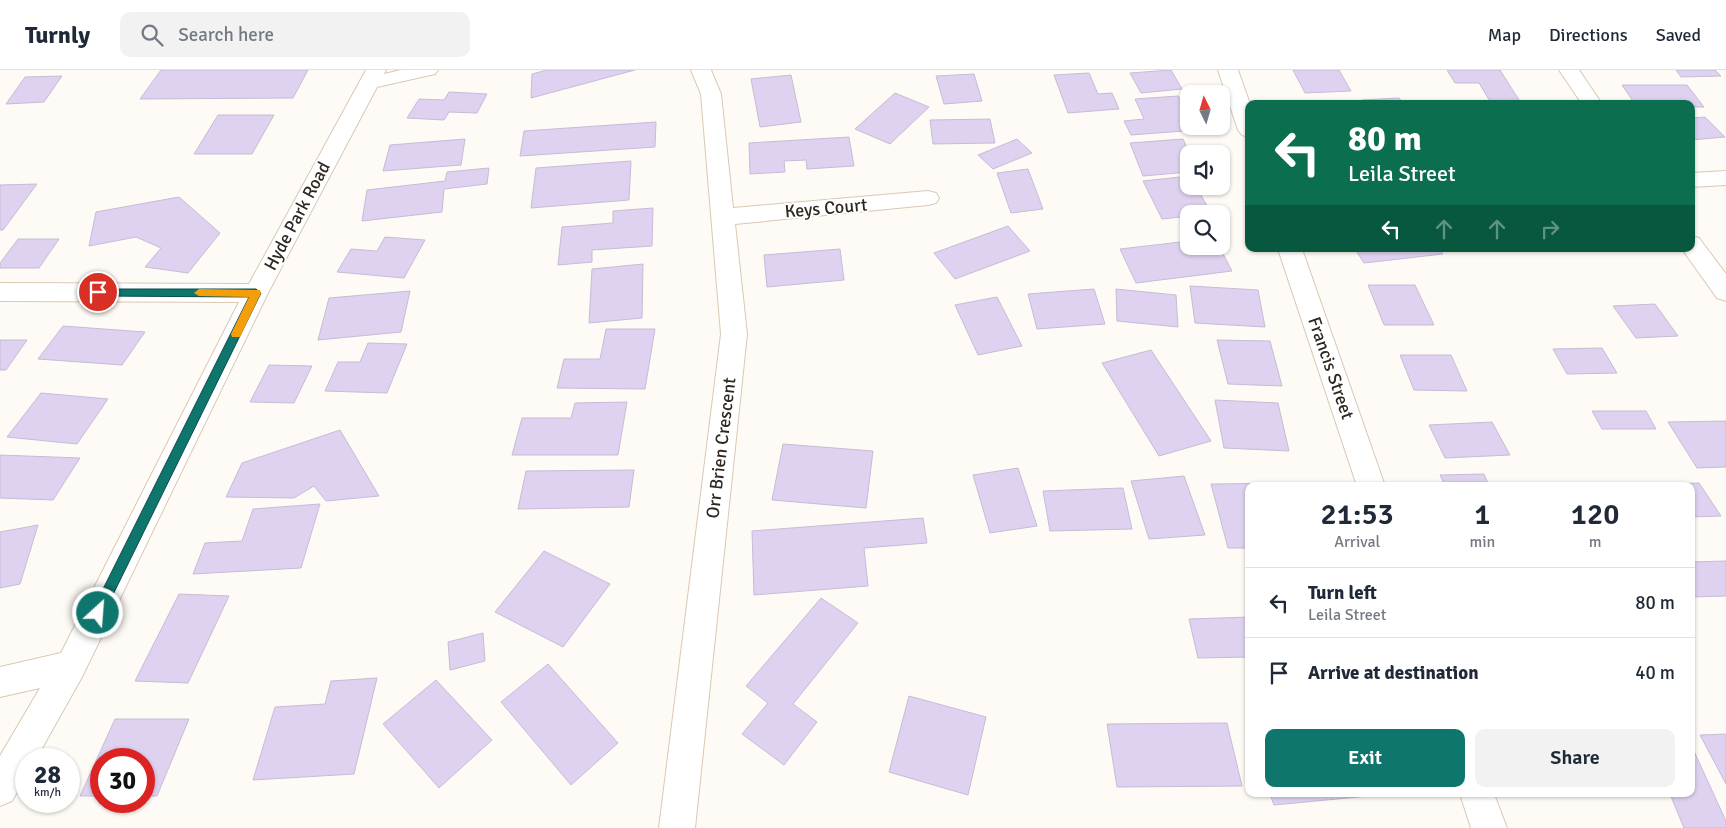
<!DOCTYPE html>
<html lang="en">
<head>
<meta charset="utf-8">
<style>
	body { margin:0; font-family:Signika,sans-serif; background:#f2f2f3; color:#1f2937; height:100vh; display:flex; flex-direction:column; font-size:19px; white-space:nowrap }
	* { box-sizing:border-box; margin:0 }
	p { font-size:16px; color:#747a83 }
	.icon { flex:none; width:28px; height:28px; fill:none; stroke:currentColor; stroke-width:2; stroke-linecap:round; stroke-linejoin:round }
	.map { position:relative; flex:1; overflow:hidden }
	.details { position:absolute; left:1245px; top:412px; width:450px; height:315px; display:flex; flex-direction:column; background:#fff; border-radius:10px; box-shadow:0 1px 4px #0004 }
	.details>* { flex:none }
	.banner { position:absolute; left:1245px; top:30px; width:450px; height:152px; border-radius:10px; box-shadow:0 1px 4px #0004; background:#0b6e4f; color:#fff; overflow:hidden }
	.needle { width:32px; rotate:355deg }
	.buttons { position:absolute; left:1180px; top:15px; display:grid; gap:10px }
	.buttons a { display:grid; place-items:center; width:50px; height:50px; border-radius:10px; background:#fff; box-shadow:0 1px 4px #0004; font-size:25px }
	.speed { position:absolute; left:15px; top:678px; display:flex; gap:10px; font-size:25px; font-weight:700; text-align:center }
	.speed>* { display:grid; place-content:center; width:65px; height:65px; border-radius:50%; background:#fff; box-shadow:0 1px 4px #0004; line-height:1 }
	.speed small { font-size:12px; font-weight:400 }
	.speed .limit { border:8px solid #d22; background:#fff; color:#111 }
	.pin { position:absolute; display:grid; place-items:center; width:42px; height:42px; color:#fff; margin:-21px; border:2px solid #fff; border-radius:50%; box-shadow:0 1px 5px #0007 }
	.me { position:absolute; width:55px; margin:-28px; rotate:26deg; stroke-linejoin:round; filter:drop-shadow(0 0 4px #0008) }
	.turn { display:flex; align-items:center; gap:18px; height:105px; padding:0 20px; font-size:22px }
	.turn .icon { width:65px; height:65px; stroke-width:2.5 }
	.turn b { display:block; font-size:35px; line-height:42px }
	.lanes { display:flex; align-items:center; height:48px; padding:0 20px; background:#0003; justify-content:center; gap:25px; direction:ltr }
	.lanes .off { opacity:.35 }
	.eta { display:flex; justify-content:space-evenly; align-items:center; height:85px; text-align:center }
	.eta b { font-size:30px; font-weight:600; line-height:35px }
	.button { display:flex; gap:10px; margin-top:auto; padding:10px 20px }
	.button a { flex:1; height:58px; border-radius:10px; background:#0f766e; color:#fff; font-size:20px; font-weight:600; line-height:58px; text-align:center }
	.button a+a { background:#f2f2f3; color:#1f2937 }
	ul { padding:0; list-style:none }
	li { display:flex; align-items:center; gap:15px; height:70px; padding:0 20px; border-top:1px solid #e0e1e3 }
	li div { flex:1 }
	li b { display:block; font-size:19px }
	li em { font-style:normal }
	header { display:flex; align-items:center; gap:30px; box-sizing:border-box; height:70px; padding:0 25px; background:#fff; border-bottom:1px solid #e0e1e3 }
	header strong { font-size:24px }
	nav { display:flex; gap:28px; margin-inline-start:auto; font-size:18px }
	.search { width:350px; height:45px; background:#f2f2f3; display:flex; align-items:center; gap:12px; box-sizing:border-box; padding:0 18px; border-radius:10px; color:#747a83; font-size:19px }
	.map>svg:first-child { display:block }
	.building { fill:#ded2f0; stroke:#c6bcd5 }
	.lines { fill:none; stroke-linecap:round; stroke-linejoin:round }
	.minor-casing { stroke:#dac8b3; stroke-width:2 }
	.minor { fill:#fff; fill-rule:evenodd }
	.route { fill:#0f766e; stroke:#0a4d48 }
	.slow { fill:#f59e0b }
	.labels { text-anchor:middle; dominant-baseline:central; stroke-width:4; stroke-linejoin:round; paint-order:stroke }
	.street-label { font-size:18px; fill:#2f2820; stroke:#fff }
</style>
</head>
<body>
<header>
<strong>Turnly</strong>
<div class="search"><svg class="icon" aria-label="search" viewBox="0 0 24 24"><circle cx="10" cy="10" r="6"/><path d="M15 15l6 6"/></svg>Search here</div>
<nav><a>Map</a><a>Directions</a><a>Saved</a></nav>
</header>
<div class="map">
<svg width="1726" height="758" viewBox="0 0 1726 758">
	<rect width="100%" height="100%" fill="#fefbf6"/>
	<g class="building">
		<polygon points="161,0 308,0 293,28 140,29"/>
		<polygon points="547,0 635,0 531,28 532,4"/>
		<polygon points="1171,0 1182,19 1141,23 1130,3"/>
		<polygon points="1293,0 1339,0 1351,21 1305,23"/>
		<polygon points="1447,0 1500,0 1521,33 1491,33 1479,13 1455,13"/>
		<polygon points="1676,0 1715,0 1721,6 1681,7"/>
		<polygon points="1089,3 1098,24 1112,23 1119,39 1068,43 1054,5"/>
		<polygon points="974,4 982,31 944,34 936,6"/>
		<polygon points="791,5 801,52 760,57 751,9"/>
		<polygon points="62,6 44,32 6,34 25,7"/>
		<polygon points="1622,15 1687,15 1704,37 1691,37 1691,34 1635,34"/>
		<polygon points="449,22 487,24 477,43 449,42 444,50 407,48 419,29 444,30"/>
		<polygon points="895,23 929,37 890,74 855,59"/>
		<polygon points="1178,26 1189,46 1189,56 1194,56 1196,60 1131,65 1124,51 1144,49 1135,29"/>
		<polygon points="1399,28 1404,34 1365,34 1362,30"/>
		<polygon points="218,45 274,45 252,84 194,84"/>
		<polygon points="1705,47 1725,67 1691,70 1691,48"/>
		<polygon points="990,49 995,73 933,74 930,50"/>
		<polygon points="656,52 655,77 520,86 524,61"/>
		<polygon points="849,67 854,96 807,99 806,90 784,91 785,102 750,104 749,73"/>
		<polygon points="465,69 461,95 383,101 390,75"/>
		<polygon points="1017,69 1032,83 993,99 978,85"/>
		<polygon points="1183,69 1190,84 1189,102 1143,106 1130,73"/>
		<polygon points="631,91 629,130 531,138 536,98"/>
		<polygon points="489,98 487,114 444,119 442,142 362,151 367,120 445,111 447,102"/>
		<polygon points="1028,99 1043,139 1011,143 997,103"/>
		<polygon points="1189,106 1189,116 1196,116 1211,143 1189,144 1189,146 1162,149 1143,111"/>
		<polygon points="37,114 3,160 0,160 0,115"/>
		<polygon points="179,127 220,163 188,203 145,197 161,178 136,167 89,176 96,142"/>
		<polygon points="653,138 652,176 592,180 592,192 558,195 562,157 613,153 613,141"/>
		<polygon points="1008,156 1030,181 955,209 934,183"/>
		<polygon points="385,167 425,170 404,208 337,202 351,179 377,181"/>
		<polygon points="18,169 59,169 39,198 0,198 0,193"/>
		<polygon points="1189,171 1189,176 1219,176 1232,201 1136,213 1120,179"/>
		<polygon points="840,179 844,210 767,217 764,185"/>
		<polygon points="1355,179 1439,179 1443,184 1364,193"/>
		<polygon points="643,194 642,248 589,253 592,199"/>
		<polygon points="1368,215 1415,215 1434,255 1384,255"/>
		<polygon points="1190,216 1258,220 1265,257 1195,253"/>
		<polygon points="1094,219 1105,254 1037,259 1028,224"/>
		<polygon points="1116,219 1176,225 1178,257 1117,251"/>
		<polygon points="410,221 401,262 318,270 329,228"/>
		<polygon points="997,227 1022,276 978,285 955,235"/>
		<polygon points="1655,234 1678,266 1636,268 1613,236"/>
		<polygon points="63,256 145,262 122,295 38,289"/>
		<polygon points="606,259 655,259 645,319 557,318 564,289 600,289"/>
		<polygon points="0,270 27,270 6,300 0,300"/>
		<polygon points="1217,270 1270,271 1282,316 1228,314"/>
		<polygon points="368,273 407,274 387,323 325,321 338,292 360,292"/>
		<polygon points="1602,278 1617,303 1567,304 1553,279"/>
		<polygon points="1151,280 1211,371 1159,386 1102,293"/>
		<polygon points="1400,285 1451,285 1467,321 1414,320"/>
		<polygon points="269,295 312,296 294,333 250,332"/>
		<polygon points="41,323 108,329 77,374 7,367"/>
		<polygon points="1215,330 1278,333 1289,381 1224,378"/>
		<polygon points="627,332 618,385 512,385 522,348 571,348 575,333"/>
		<polygon points="1592,341 1646,341 1656,359 1602,359"/>
		<polygon points="1726,351 1726,397 1697,398 1668,352"/>
		<polygon points="1492,352 1510,385 1445,388 1429,355"/>
		<polygon points="340,360 379,426 326,431 314,416 294,428 226,427 242,393"/>
		<polygon points="783,374 873,381 866,438 772,430"/>
		<polygon points="0,385 80,388 53,430 0,428"/>
		<polygon points="1018,398 1037,456 990,463 973,405"/>
		<polygon points="634,400 629,437 518,439 526,401"/>
		<polygon points="1484,404 1489,416 1445,416 1440,405"/>
		<polygon points="1184,406 1205,465 1149,469 1131,411"/>
		<polygon points="1294,413 1294,416 1249,416 1249,478 1228,478 1211,414"/>
		<polygon points="1699,413 1721,446 1691,447 1691,416 1668,416 1667,414"/>
		<polygon points="1123,418 1132,459 1050,461 1043,421"/>
		<polygon points="320,434 301,498 193,504 205,473 242,471 253,439"/>
		<polygon points="923,448 927,473 864,478 868,516 754,525 752,461"/>
		<polygon points="38,455 20,514 0,518 0,462"/>
		<polygon points="544,481 610,514 563,577 495,542"/>
		<polygon points="1726,491 1726,526 1691,527 1691,492"/>
		<polygon points="179,524 229,526 188,613 135,611"/>
		<polygon points="821,528 858,553 793,634 817,652 784,695 742,664 768,633 746,616"/>
		<polygon points="1249,547 1249,587 1198,588 1189,549"/>
		<polygon points="483,563 485,591 450,600 448,572"/>
		<polygon points="548,594 618,673 571,715 501,632"/>
		<polygon points="377,608 354,704 253,710 275,637 325,634 331,611"/>
		<polygon points="436,610 492,670 439,718 383,654"/>
		<polygon points="909,626 986,647 968,725 889,702"/>
		<polygon points="115,649 189,649 157,726 144,726 144,689 101,689 101,726 80,726"/>
		<polygon points="1227,653 1242,716 1117,717 1107,654"/>
		<polygon points="1726,664 1726,714 1700,665"/>
		<polygon points="1691,679 1693,679 1726,751 1726,758 1684,758 1670,724 1691,724"/>
		<polygon points="1270,724 1378,724 1379,725 1274,735"/>
	</g>
	<g class="lines">
		<g class="minor-casing">
			<g id="minor">
				<polygon points="366,0 386,0 384,4 401,0 438,0 435,4 377,17 268,223 82,607 36,689 26,689 26,706 12,731 0,736 0,686 40,618 0,627 0,597 61,583 239,232 0,231 0,213 249,214"/>
				<polygon points="691,0 711,0 721,24 733,138 928,121 936,123 939,128 936,133 928,135 735,154 747,264 695,758 659,758 721,264 701,24"/>
				<polygon points="1218,0 1238,0 1250,34 1249,67 1242,65 1238,60"/>
				<polygon points="1559,0 1579,0 1602,34 1582,34"/>
				<polygon points="1726,101 1726,115 1691,117 1691,103"/>
				<polygon points="1691,166 1699,168 1726,204 1726,231 1717,228 1682,179 1691,179"/>
				<polygon points="1278,179 1302,179 1385,416 1357,416"/>
				<polygon points="1460,724 1494,724 1507,758 1471,758"/>
			</g>
		</g>
		<use href="#minor" class="minor"/>
	</g>
	<polygon class="route" points="98,219 256,219 261,223 102,547 98,549 93,547 91,543 249,227 98,226 93,222"/>
	<polygon class="slow" points="199,219 260,220 261,223 240,267 232,267 231,264 249,227 199,226 194,223"/>
	<g class="labels">
		<g class="street-label">
			<text transform="translate(826 138) rotate(-5)">Keys Court</text>
			<text transform="translate(297 146) rotate(-62)">Hyde Park Road</text>
			<text transform="translate(1331 298) rotate(71)">Francis Street</text>
			<text transform="translate(721 378) rotate(-83)">Orr Brien Crescent</text>
		</g>
	</g>
</svg>
<div class="buttons">
<a><svg class="needle" viewBox="-14 -14 28 28"><path d="M0-13l5 13h-10z" fill="#e53935"/><path d="M0 13l5-13h-10z" fill="#747a83"/></svg></a>
<a><svg class="icon" aria-label="sound" viewBox="0 0 24 24"><path d="M4 9h4l5-4v14l-5-4H4zM17 9q2 3 0 6"/></svg></a>
<a><svg class="icon" aria-label="search" viewBox="0 0 24 24"><circle cx="10" cy="10" r="6"/><path d="M15 15l6 6"/></svg></a>
</div>
<div class="speed"><div>28<small>km/h</small></div><div class="limit">30</div></div>
<div class="pin" style="left:98px;top:222px;background:#d93025"><svg class="icon" aria-label="arrive" viewBox="0 0 24 24"><path d="M6 21V4h12l-3 4 3 4H6"/></svg></div>
<svg class="me" style="left:98px;top:543px" viewBox="-20 -20 40 40"><circle r="17" fill="#0f766e" stroke="#fff" stroke-width="3"/><path d="M0-11L8 9 0 5-8 9z" fill="#fff"/></svg>
<div class="banner">
<div class="turn"><svg class="icon" aria-label="left" viewBox="0 0 24 24"><path d="M17 20v-9H6M10 6l-5 5 5 5"/></svg><div><b>80 m</b>Leila Street</div></div>
<div class="lanes"><svg class="icon" aria-label="left" viewBox="0 0 24 24"><path d="M17 20v-9H6M10 6l-5 5 5 5"/></svg><svg class="icon off" aria-label="ahead" viewBox="0 0 24 24"><path d="M12 20V5M6 11l6-6 6 6"/></svg><svg class="icon off" aria-label="ahead" viewBox="0 0 24 24"><path d="M12 20V5M6 11l6-6 6 6"/></svg><svg class="icon off" aria-label="right" viewBox="0 0 24 24"><path d="M7 20v-9h11M14 6l5 5-5 5"/></svg></div>
</div>
<section class="details">
<div class="eta">
<div><b>21:53</b><p>Arrival</p></div>
<div><b>1</b><p>min</p></div>
<div><b>120</b><p>m</p></div>
</div>
<ul>
<li><svg class="icon" aria-label="left" viewBox="0 0 24 24"><path d="M17 20v-9H6M10 6l-5 5 5 5"/></svg><div><b>Turn left</b><p>Leila Street</p></div><em>80 m</em></li>
<li><svg class="icon" aria-label="arrive" viewBox="0 0 24 24"><path d="M6 21V4h12l-3 4 3 4H6"/></svg><div><b>Arrive at destination</b></div><em>40 m</em></li>
</ul>
<div class="button"><a>Exit</a><a>Share</a></div>
</section>
</div>
</body>
</html>
